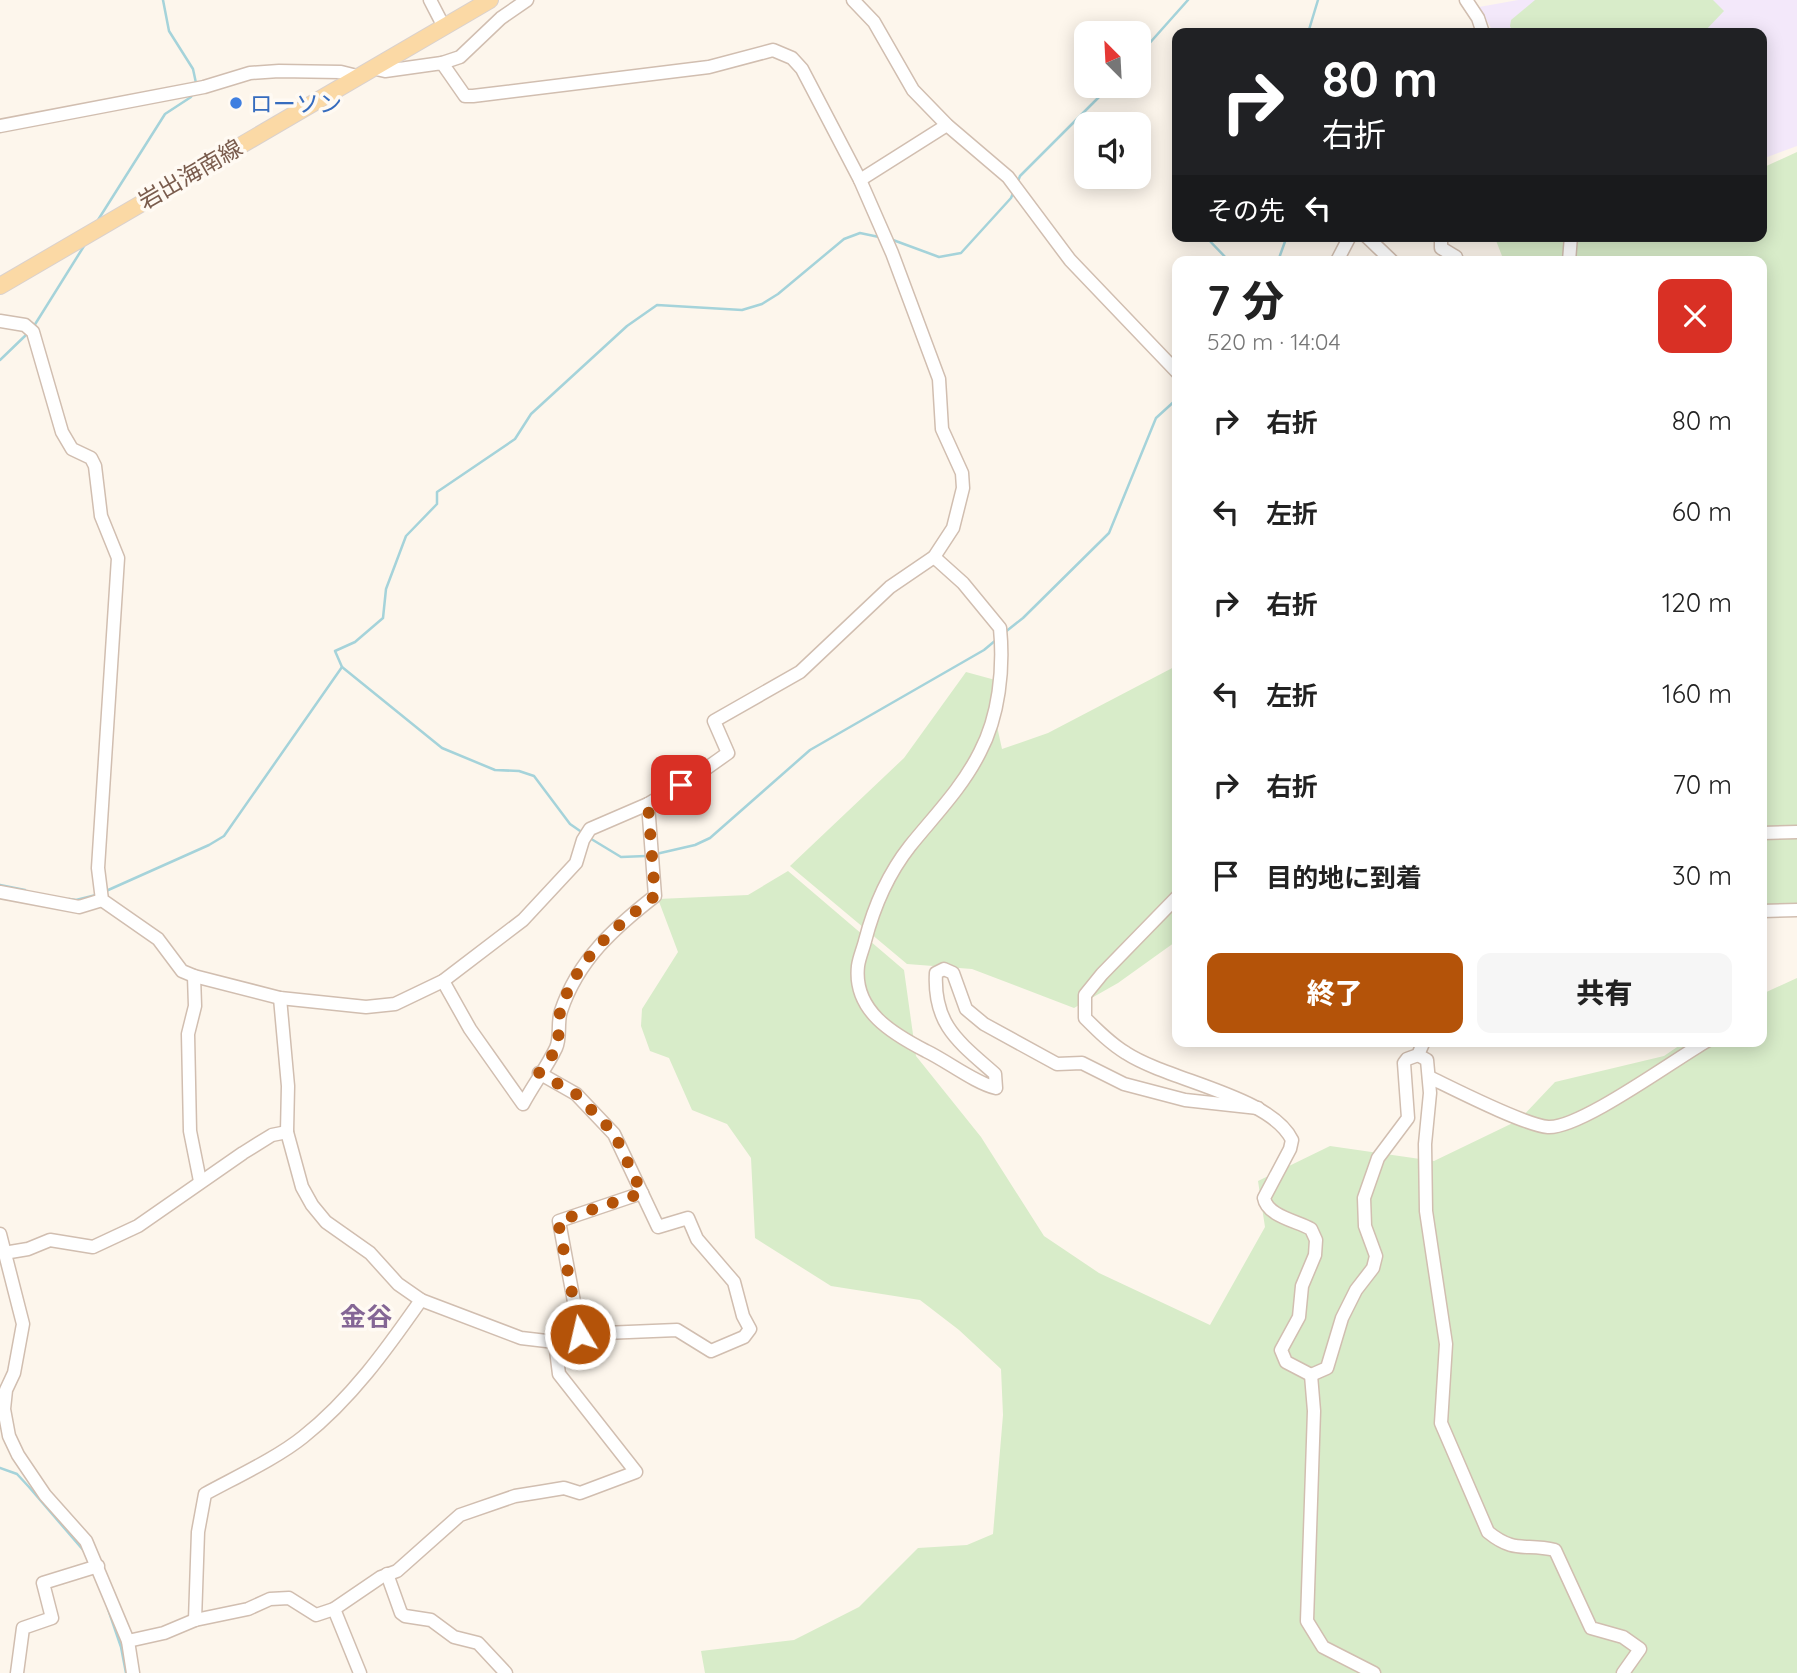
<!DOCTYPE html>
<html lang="ja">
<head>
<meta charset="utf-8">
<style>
	body { margin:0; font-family:Quicksand,"Noto Sans JP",sans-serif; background:#f6f6f6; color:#222; height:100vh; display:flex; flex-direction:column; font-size:26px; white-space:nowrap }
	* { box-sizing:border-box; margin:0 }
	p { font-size:23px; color:#767676 }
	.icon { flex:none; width:38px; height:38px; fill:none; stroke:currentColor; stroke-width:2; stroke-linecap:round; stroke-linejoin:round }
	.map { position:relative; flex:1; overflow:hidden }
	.panel { position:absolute; left:1172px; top:256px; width:595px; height:791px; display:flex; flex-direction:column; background:#fff; border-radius:14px; box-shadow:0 4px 18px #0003 }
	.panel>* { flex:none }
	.guide { position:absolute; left:1172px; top:28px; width:595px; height:214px; border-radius:14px; box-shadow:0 4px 18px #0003; background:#202124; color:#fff; overflow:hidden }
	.needle { width:46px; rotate:336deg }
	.tools { position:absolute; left:1074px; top:21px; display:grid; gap:14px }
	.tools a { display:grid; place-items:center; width:77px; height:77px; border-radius:14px; background:#fff; box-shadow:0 4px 18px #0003; font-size:35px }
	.pin { position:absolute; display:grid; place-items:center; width:60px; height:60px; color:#fff; margin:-30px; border-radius:14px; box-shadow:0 4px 10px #0006 }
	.me { position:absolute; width:77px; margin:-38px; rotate:351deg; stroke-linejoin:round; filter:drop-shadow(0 0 5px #0008) }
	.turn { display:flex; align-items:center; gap:24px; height:147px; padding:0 35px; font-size:32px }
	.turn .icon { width:91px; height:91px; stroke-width:2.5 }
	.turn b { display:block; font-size:49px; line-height:60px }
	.then { display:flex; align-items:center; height:66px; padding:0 35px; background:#0003; gap:14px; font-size:26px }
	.round { display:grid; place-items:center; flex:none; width:74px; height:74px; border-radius:14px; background:#f6f6f6 }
	.overview { display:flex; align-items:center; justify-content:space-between; height:119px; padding:0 35px }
	h1 { font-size:42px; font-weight:800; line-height:52px }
	.primary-button { display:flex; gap:14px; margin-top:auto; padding:14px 35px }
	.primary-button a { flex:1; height:80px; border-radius:14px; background:#b45309; color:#fff; font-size:28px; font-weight:800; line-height:80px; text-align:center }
	.primary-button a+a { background:#f6f6f6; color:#222 }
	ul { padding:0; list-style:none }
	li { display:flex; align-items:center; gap:21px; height:91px; padding:0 35px }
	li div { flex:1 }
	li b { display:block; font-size:26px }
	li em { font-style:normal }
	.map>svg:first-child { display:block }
	.education { fill:#f3e8fa }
	.green { fill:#d8ecc9 }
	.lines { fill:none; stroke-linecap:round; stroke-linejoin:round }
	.stream { stroke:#a5d3da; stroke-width:2.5 }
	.minor-casing { stroke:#d1beb0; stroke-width:15 }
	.major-casing { stroke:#dad1cd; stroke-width:18 }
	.minor { stroke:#fff; stroke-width:12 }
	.major { stroke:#fbd9a5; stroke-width:16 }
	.route { stroke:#b45309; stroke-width:12; stroke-dasharray:0 21.6 }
	.shop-dot { fill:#3f7fe0; stroke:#fffaf3; stroke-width:2.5 }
	.labels { text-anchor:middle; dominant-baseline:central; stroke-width:7; stroke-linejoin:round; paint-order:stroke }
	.shop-label { font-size:23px; fill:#366cbe; stroke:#fffaf3; text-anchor:start }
	.street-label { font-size:23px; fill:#7a5c4d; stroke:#fffaf3 }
	.quarter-label { font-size:26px; font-weight:bold; fill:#846695; stroke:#fffaf3 }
</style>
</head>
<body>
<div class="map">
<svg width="1797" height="1673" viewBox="0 0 1797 1673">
	<rect width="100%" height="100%" fill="#fdf6ec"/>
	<polygon class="education" points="1518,0 1797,0 1797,146 1762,159 1762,33 1494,33 1479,7"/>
	<g class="green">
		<polygon points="1535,0 1713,0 1724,11 1703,33 1513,33 1510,26 1511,20"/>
		<polygon points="1797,152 1797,907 1762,916 1762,261 1504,261 1495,238 1496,236 1762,236 1762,168"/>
		<polygon points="1178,665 1178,940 1118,983 1074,1008 972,969 907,964 790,866 904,758 966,672 999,681 993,708 1002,749 1048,733"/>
		<polygon points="788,871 904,970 916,1056 981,1137 1044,1236 1099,1273 1210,1325 1265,1227 1258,1181 1330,1146 1434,1161 1519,1120 1555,1082 1664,1056 1686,1041 1762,1041 1762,994 1797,978 1797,1673 705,1673 701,1651 794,1640 859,1607 918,1548 967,1545 993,1534 1003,1415 1001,1369 959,1330 920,1300 831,1286 755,1238 751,1158 727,1124 692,1110 669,1058 650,1051 641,1026 642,1009 678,952 658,899 748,895"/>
	</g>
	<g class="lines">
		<g class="stream">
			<polyline points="163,0 169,31 193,69 196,83"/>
			<polyline points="1308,33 1318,0"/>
			<polyline points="1139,55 1188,0"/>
			<polyline points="1018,181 1020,176 1110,86"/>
			<polyline points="1178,203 1175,207 1178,210"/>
			<polyline points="98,220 165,114 191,97 193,93"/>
			<polyline points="1205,236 1229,261"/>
			<polyline points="893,240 939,257 961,253 1011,198 1014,191"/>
			<polyline points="1278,261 1287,236"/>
			<polyline points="34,326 84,246"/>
			<polyline points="0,360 27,334"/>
			<polyline points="1004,633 1023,618 1109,533 1156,418 1178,398"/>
			<polyline points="583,833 570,824 534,776 519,771 495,770 442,748 342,667 335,651 355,642 383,618 386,589 406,536 437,504 437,492 515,439 531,414 627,326 657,305 742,310 762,304 778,294 844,239 860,233 879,237"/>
			<polyline points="588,837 621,857 646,856"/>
			<polyline points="656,854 695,845 710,838 810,750 984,650 996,640"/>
			<polyline points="0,885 25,890"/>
			<polyline points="106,891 209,845 224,836 342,667"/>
			<polyline points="69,899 76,900 96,895"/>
			<polyline points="0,1468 17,1474 29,1487 84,1551"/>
			<polyline points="108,1609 121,1647 126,1673"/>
		</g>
		<g class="minor-casing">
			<g id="minor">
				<polyline points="430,0 444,27"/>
				<polyline points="853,0 874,22 913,90 947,125 1008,177 1070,260 1178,373"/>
				<polyline points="1466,0 1478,18 1483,33"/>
				<polyline points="442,63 460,57 501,18 527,0"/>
				<polyline points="0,126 204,87 250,73 279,71 341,72 357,76"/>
				<polyline points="860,180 947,125"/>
				<polyline points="1366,236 1392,261"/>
				<polyline points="1441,236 1441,248 1456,257 1453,261"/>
				<polyline points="1337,261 1350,236"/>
				<polyline points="1569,261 1571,236"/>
				<polyline points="0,321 25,325 33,332 62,432 72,449 91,458 95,466 101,516 118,558 98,868 102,900 158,939 182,971 194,976 280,998 366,1007 395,1004 443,981 523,920 576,863 583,840 590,829 648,804 697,775 728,753 714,721 800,672 890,587 934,557 953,528 963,488 962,473 942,429 939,379 892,253 860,180 802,69 792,58 773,50 709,67 473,96 465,96 442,63 385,71 372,68"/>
				<path d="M934,557l29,26 37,45c4,41 -1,88 -20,124 -18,36 -45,63 -70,94 -22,28 -36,60 -45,95 -2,8 -6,17 -7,25 -5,45 35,68 68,85 21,10 49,32 70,37l-1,-14c-36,-32 -62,-49 -59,-101l8,-4 9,4 13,36 18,15 73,40 25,-1 42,21 61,16 73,8"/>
				<polyline points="1762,833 1797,832"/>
				<polyline points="0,892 79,907 102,900"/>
				<path d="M1178,896l-76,78 -17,21v23c13,13 26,26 41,35 43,28 145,43 166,87l-2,9 -26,49c3,18 33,23 47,31l5,11 -1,15 -13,31 -3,31 -18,33 5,12 25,13"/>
				<polyline points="1762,911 1797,910"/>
				<polyline points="194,976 195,1006 188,1034 190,1131 200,1181"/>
				<path d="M443,981l27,48 53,75c10,-19 24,-37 33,-56 5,-10 1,-26 5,-37 17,-51 53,-83 94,-115l-7,-92"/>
				<polyline points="280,998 288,1086 287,1132 302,1187 312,1205 326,1222 370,1253 398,1284 421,1300 521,1338 555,1342 580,1334 677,1330 711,1351 744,1337 750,1329 743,1316 734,1282 697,1239 688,1218 658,1227 614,1134 576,1094 539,1073"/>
				<path d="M1418,1055l9,5 3,33 -5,51 1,67 20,133 -5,79 47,109c27,22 37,11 67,18l36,78 32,9 17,12 -17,24"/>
				<path d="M1429,1077c25,12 95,48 119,50 32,2 127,-68 159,-86"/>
				<polyline points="0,1234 23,1324 14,1373 6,1390 4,1409 9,1436 18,1455 45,1495 86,1541 128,1641 133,1673"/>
				<polyline points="4,1253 28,1249 50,1240 93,1247 138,1226 243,1153 272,1135 287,1132"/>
				<polyline points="580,1334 559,1221 642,1193"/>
				<polyline points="1311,1375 1327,1368 1342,1318 1356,1290 1373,1268 1376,1256 1365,1226 1364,1198 1378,1158 1408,1118 1404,1063 1407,1059 1418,1055 1424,1041"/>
				<polyline points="1311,1375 1314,1411 1307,1621 1323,1647 1374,1673"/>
				<polyline points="387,1574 401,1613 405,1616 431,1620 454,1637 478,1643 506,1673"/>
				<polyline points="334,1609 360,1673"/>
				<path d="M195,1620l3,-88 7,-38c29,-16 72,-36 98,-57 48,-38 83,-87 118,-137"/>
				<polyline points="128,1641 164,1633 195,1620 248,1609 270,1599 289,1598 316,1615 334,1609 381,1577 397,1571 460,1515 515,1496 540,1492 564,1488 580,1493 636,1472 559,1374 555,1342"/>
				<polyline points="17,1673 23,1628 52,1618 43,1583 98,1566"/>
			</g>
		</g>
		<g class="major-casing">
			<polyline id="major" points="0,286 490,0"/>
		</g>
		<use href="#minor" class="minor"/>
		<use href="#major" class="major"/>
	</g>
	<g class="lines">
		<path class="route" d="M580,1334l-22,-113 84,-28 -28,-60 -38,-39 -37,-21c5,-8 15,-18 18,-27 3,-10 0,-23 3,-33 14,-52 55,-86 95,-117l-7,-92 33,-19"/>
	</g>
	<circle class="shop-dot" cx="236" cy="103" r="7"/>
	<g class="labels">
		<g class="shop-label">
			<text x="250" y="103">ローソン</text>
		</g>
		<g class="street-label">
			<text transform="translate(190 174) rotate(-30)">岩出海南線</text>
		</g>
		<g class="quarter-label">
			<text x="366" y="1316">金谷</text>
		</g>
	</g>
</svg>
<div class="tools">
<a><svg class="needle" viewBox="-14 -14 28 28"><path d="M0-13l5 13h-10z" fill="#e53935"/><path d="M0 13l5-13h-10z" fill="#767676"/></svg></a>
<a><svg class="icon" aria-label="sound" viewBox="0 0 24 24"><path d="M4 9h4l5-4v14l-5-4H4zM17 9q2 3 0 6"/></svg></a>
</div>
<div class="pin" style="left:681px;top:785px;background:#d93025"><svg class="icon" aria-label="arrive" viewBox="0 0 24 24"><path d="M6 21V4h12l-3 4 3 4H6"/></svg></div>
<svg class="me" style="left:580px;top:1334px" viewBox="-20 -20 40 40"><circle r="17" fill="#b45309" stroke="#fff" stroke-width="3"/><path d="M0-11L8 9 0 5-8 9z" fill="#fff"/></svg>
<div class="guide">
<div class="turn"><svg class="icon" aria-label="right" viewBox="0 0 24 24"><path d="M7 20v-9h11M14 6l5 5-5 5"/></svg><div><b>80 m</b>右折</div></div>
<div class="then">その先<svg class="icon" aria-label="left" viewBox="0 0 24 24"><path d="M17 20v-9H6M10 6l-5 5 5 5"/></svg></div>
</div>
<section class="panel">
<div class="overview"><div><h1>7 分</h1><p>520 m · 14:04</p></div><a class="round" style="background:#d93025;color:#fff"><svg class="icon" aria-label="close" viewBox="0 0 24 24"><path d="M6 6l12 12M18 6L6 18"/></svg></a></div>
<ul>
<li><svg class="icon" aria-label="right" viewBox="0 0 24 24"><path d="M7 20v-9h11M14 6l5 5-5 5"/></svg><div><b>右折</b></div><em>80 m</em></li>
<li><svg class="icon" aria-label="left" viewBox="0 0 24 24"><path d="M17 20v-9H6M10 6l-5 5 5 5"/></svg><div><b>左折</b></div><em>60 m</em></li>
<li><svg class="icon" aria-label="right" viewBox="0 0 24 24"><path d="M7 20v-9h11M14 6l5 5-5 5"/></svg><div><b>右折</b></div><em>120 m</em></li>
<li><svg class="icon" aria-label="left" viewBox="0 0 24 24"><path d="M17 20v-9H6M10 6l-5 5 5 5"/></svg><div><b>左折</b></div><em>160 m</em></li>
<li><svg class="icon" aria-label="right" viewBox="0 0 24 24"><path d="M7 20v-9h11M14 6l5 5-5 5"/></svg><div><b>右折</b></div><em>70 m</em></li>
<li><svg class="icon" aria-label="arrive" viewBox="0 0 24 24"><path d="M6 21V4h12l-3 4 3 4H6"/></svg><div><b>目的地に到着</b></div><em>30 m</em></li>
</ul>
<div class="primary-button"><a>終了</a><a>共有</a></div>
</section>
</div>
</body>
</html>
